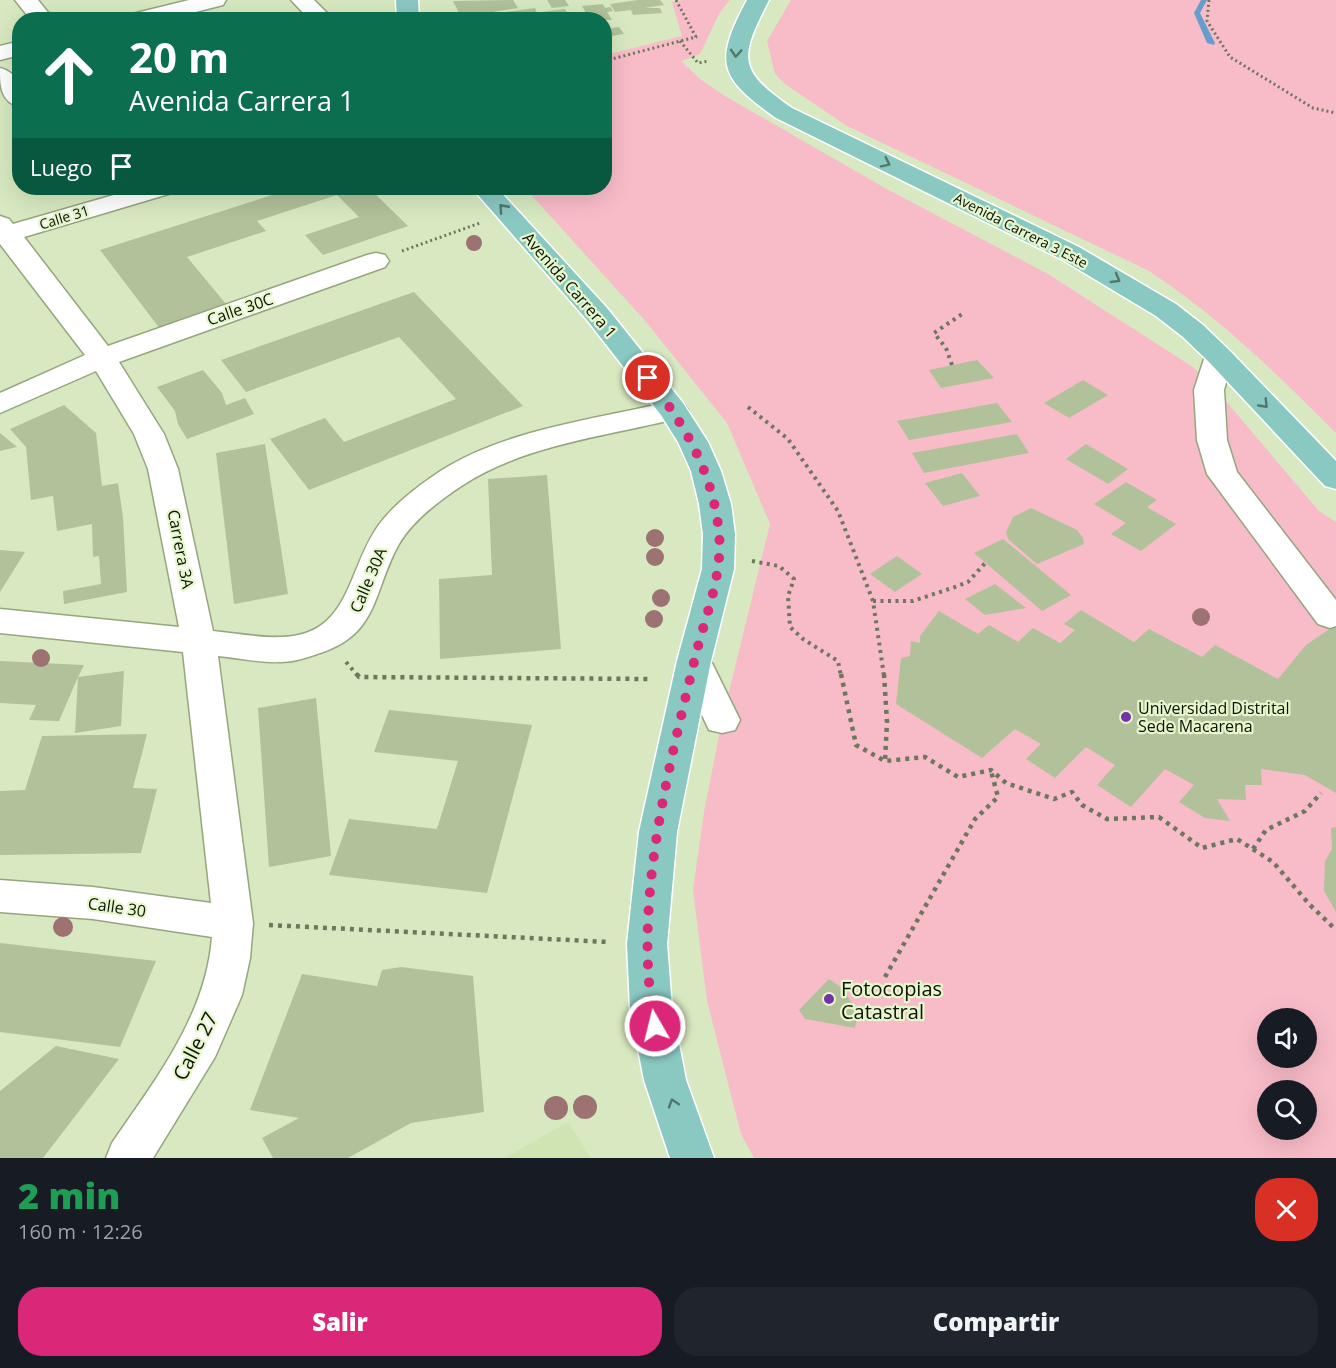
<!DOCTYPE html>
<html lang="es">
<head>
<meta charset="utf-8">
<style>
	body { margin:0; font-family:"Open Sans",sans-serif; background:#20242c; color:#f1f3f6; height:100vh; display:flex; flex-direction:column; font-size:22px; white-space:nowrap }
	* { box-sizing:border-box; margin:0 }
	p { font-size:20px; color:#9ea1a6 }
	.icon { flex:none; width:33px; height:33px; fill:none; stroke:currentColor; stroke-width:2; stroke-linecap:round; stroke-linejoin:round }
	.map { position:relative; height:1158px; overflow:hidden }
	.drawer { display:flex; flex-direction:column; background:#171b24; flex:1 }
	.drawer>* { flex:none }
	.hud { position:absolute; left:12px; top:12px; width:600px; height:183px; border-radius:24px; box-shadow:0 6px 24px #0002; background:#0b6e4f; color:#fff; overflow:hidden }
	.controls { position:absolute; left:1257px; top:1008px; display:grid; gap:12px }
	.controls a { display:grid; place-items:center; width:60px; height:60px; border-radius:50%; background:#171b24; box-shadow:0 6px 24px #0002; font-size:30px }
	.pin { position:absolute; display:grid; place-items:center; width:51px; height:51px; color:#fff; margin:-26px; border:3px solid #fff; border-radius:50%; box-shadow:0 2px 6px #0007 }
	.me { position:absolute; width:66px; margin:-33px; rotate:352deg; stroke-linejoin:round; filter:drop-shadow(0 0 4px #0008) }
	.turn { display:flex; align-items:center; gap:21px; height:126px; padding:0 18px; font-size:27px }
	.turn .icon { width:78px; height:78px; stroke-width:2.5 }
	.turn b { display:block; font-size:42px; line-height:51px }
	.then { display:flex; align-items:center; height:57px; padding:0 18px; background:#0003; gap:12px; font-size:22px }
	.round { display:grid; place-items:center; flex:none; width:63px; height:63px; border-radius:24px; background:#20242c }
	.overview { display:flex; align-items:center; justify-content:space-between; height:102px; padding:0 18px }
	h1 { font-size:36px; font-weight:800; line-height:45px; color:#1e9e55 }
	.primary-button { display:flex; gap:12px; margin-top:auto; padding:12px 18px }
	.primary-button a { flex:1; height:69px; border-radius:24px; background:#db2777; color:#fff; font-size:24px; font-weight:800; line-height:69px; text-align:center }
	.primary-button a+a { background:#20242c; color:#f1f3f6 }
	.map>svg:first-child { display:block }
	.built { fill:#cfe3b3 }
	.green { fill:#f8bcc8; fill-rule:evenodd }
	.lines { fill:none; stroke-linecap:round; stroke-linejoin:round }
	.stream { fill:#659dcd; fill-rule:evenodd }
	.building { fill:#b1c19a }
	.minor-casing { stroke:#96a57f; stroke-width:3 }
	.major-casing { stroke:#fff; stroke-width:3 }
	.path-far2 { stroke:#6c775d; stroke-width:3; stroke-dasharray:2 3; stroke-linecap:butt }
	.path-far1 { stroke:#6c775d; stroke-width:4; stroke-dasharray:3 4.5; stroke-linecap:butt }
	.path { stroke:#6c775d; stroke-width:4.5; stroke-dasharray:4 5; stroke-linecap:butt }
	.minor { fill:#fff; fill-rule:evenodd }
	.major { fill:#8ac8c2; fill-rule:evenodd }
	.tree { fill:#9c7372 }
	.oneway { stroke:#52776d }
	.route { stroke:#db2777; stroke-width:10; stroke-dasharray:0 18 }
	.poi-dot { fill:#7332a7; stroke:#e6f7ce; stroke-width:2 }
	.labels { text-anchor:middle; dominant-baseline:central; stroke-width:4.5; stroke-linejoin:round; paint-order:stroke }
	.far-street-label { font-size:14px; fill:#0d1305; stroke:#e6f7ce }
	.street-label { font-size:16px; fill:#0d1305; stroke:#e6f7ce }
	.poi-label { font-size:16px; fill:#0d1305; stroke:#e6f7ce; text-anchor:start }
	.near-poi-label { font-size:20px; fill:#0d1305; stroke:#e6f7ce; text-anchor:start }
	.near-street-label { font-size:20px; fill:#0d1305; stroke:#e6f7ce }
</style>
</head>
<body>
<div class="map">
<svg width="1336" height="1158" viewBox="0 0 1336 1158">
	<rect width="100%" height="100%" fill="#d8e9c1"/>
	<polygon class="built" points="568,1122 591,1158 505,1158 508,1156"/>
	<g class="green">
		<path d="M683,0h47l-10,12 -20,42 -19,7 19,18 25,17 160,92 163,86 145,93 32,33 94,111 17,11v636h-582l-13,-24 -34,-133 -14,-111 11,-78 18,-92 48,-196 -43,-101 -80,-100 -122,-135h79l1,-133 77,-19 -10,-34zM1268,1018h38v40h-38zM1268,1090h38v40h-38z"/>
		<path d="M791,0h545v433c-60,-60 -116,-115 -187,-162l-302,-145 -62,-42 -10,-10 -8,-33z"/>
	</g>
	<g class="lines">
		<polygon class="stream" points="1201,0 1207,0 1200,13 1215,43 1214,45 1207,43 1194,13"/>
	</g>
	<g class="building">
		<polygon points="513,0 518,8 461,17 453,1"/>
		<polygon points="547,0 565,0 569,6 552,8"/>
		<polygon points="638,0 660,0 664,5 645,8 660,8 662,13 633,15 631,10 615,12 610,4"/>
		<polygon points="603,4 605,8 610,7 613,11 607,12 612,20 590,20 582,6"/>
		<polygon points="535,8 540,20 510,20 506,12"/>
		<polygon points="565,9 570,18 586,15 589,20 545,20 541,12"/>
		<polygon points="619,27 624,34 604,37 604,29"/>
		<polygon points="294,188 369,188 408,226 323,255 305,235 359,217 337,195 257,221 266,231 187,257 231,310 164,334 100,250"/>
		<polygon points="414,292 523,406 309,490 270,439 325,418 344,442 456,399 399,337 246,392 221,360"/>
		<polygon points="977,360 994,378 941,388 929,370"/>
		<polygon points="203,370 222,393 226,405 245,398 254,414 187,439 178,424 175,411 157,387"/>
		<polygon points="1083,380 1108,395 1069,418 1044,403"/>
		<polygon points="997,403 1012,422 909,440 897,421"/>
		<polygon points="64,405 96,433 102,486 118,483 123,517 127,592 64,604 63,591 101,584 99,556 93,557 92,524 57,531 53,496 31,500 26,447 10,429"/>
		<polygon points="0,433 17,447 0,451"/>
		<polygon points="1017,434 1029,453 924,473 912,453"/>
		<polygon points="265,444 288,594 234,604 216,453"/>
		<polygon points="1086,444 1128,469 1108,484 1066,459"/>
		<polygon points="962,473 980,496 943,506 925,483"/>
		<polygon points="547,475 561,649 440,659 439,579 492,575 488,479"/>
		<polygon points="1126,482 1157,500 1147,507 1176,524 1141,551 1111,534 1126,523 1094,504"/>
		<polygon points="1031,508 1077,530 1083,538 1084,544 1037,564 1008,539 1006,532 1013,517"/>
		<polygon points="1003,539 1071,595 1042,611 974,553"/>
		<polygon points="0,550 25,552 0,592"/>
		<polygon points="897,556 922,574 895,592 870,574"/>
		<polygon points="995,584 1026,608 985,615 965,599"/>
		<polygon points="1081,610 1134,642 1149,629 1202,657 1215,645 1278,679 1306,645 1331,628 1336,621 1336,793 1305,775 1261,769 1262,785 1245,785 1246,800 1217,799 1230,821 1205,818 1179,802 1194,785 1165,769 1131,807 1097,785 1115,765 1086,747 1055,778 1026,759 1041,744 1015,729 982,758 896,704 901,658 910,656 911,641 920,643 920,636 939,611 978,634 989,625 1018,642 1033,628 1060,643 1075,630 1064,624"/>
		<polygon points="0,661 84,665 78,677 124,671 121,726 75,733 78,677 59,721 29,720 36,705 0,703"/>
		<polygon points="316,698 331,856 269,867 258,708"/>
		<polygon points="389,710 532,725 487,893 329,875 349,819 437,829 458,761 374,752"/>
		<polygon points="147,734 133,788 157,789 141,853 0,855 0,791 25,790 42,736"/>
		<polygon points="1336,827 1336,912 1324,891 1325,861 1332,849 1331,828"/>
		<polygon points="0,943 156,961 120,1047 0,1032"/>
		<polygon points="401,967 473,976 484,1112 411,1123 348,1158 273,1158 262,1138 299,1118 250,1110 302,974 377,986 382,970"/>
		<polygon points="829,979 842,988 858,1012 855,1028 805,1019 799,1010"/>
		<polygon points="56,1046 119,1059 43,1158 0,1158 0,1091"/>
	</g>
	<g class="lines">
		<g class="minor-casing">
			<g id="minor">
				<polygon points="15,0 38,0 54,20 31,20"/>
				<polygon points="189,0 226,0 223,5 164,20 125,20 128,15"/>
				<polygon points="291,0 314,0 334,20 310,20"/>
				<polygon points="20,41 20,55 0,60 0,46"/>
				<path d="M0,68c20,5 20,22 20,39 -20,-5 -20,-22 -20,-39z"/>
				<path d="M138,188h38l-4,5 -148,44 84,109 259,-91 9,-2 9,2 4,6 -4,6 -266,95 45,72 14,35 35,162c22,2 46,7 68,6 69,-1 66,-67 97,-111 16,-22 39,-39 61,-54 66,-43 159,-53 234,-71l10,2 5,7 -5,7c-73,19 -155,26 -220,68 -23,15 -50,35 -64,59 -27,48 -19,91 -82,110 -11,4 -24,8 -36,8 -20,1 -43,-4 -63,-6l35,267 -3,35 -8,37 -27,62 -62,101h-47l6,-15c43,-63 94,-127 100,-206l-119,-18 -93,-7v-32l93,7 118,16 -28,-251 -183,-19v-24l179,18 -31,-158 -14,-35 -38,-63 -96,42v-20l85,-38 -85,-111v-28l9,3 4,5z"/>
				<polygon points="1219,347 1229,350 1233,356 1224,390 1227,440 1237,472 1336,600 1336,626 1330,628 1318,624 1207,474 1197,440 1194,390 1205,356 1209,350"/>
				<polygon points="694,648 706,652 711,661 740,720 735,730 722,733 709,730 677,661 682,652"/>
			</g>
		</g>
		<g class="major-casing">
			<g id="major">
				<polygon points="396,0 418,0 419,20 397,20"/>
				<path d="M747,0h22c-30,58 -32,70 23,108l287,139 97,57 27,21 26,25 107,111v28l-11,-3 -116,-124 -26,-25 -27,-21 -95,-57 -285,-141c-58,-41 -62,-56 -29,-118z"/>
				<polygon points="472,188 497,188 607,308 683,403 708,442 721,471 731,504 735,534 734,569 711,661 677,832 667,944 672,1008 686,1080 714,1158 670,1158 644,1080 630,1008 627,944 639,832 677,661 702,569 703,534 699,504 691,471 678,442 661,415 587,320"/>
			</g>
		</g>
		<g class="path-far2">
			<polyline points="1209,0 1207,21 1230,57 1313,108 1336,113"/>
			<polyline points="680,41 698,63 709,61"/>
			<polyline points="604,61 696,37 676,0"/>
			<polyline points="402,251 480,223"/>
		</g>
		<g class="path-far1">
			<polyline points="952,365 946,348 934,333 965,312"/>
			<polyline points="748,407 788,439 838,511 873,601 884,676"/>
			<polyline points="752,561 779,566 794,579 788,596 790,627 803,639 838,661 841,676"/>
			<polyline points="873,601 913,601 955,587 968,582 986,562"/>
			<polyline points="346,662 358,676"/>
		</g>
		<g class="path">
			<polyline points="357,674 359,677 650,679"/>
			<polyline points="841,674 856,745 885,761 925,757 958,777 991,770 1006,783 1054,799 1072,792 1082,805 1107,819 1159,817 1202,848 1237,839 1273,862 1310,905 1336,930"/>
			<polyline points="884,674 887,722 885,761"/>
			<polyline points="1253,849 1266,830 1305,811 1321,793"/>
			<polyline points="269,925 609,942"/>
			<polyline points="885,977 975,819 998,797 991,771"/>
		</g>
		<use href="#minor" class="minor"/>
		<use href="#major" class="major"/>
	</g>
	<g class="tree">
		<circle cx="474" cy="243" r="8"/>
		<circle cx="655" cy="538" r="9"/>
		<circle cx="655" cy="557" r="9"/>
		<circle cx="661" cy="598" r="9"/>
		<circle cx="1201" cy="617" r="9"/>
		<circle cx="654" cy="619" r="9"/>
		<circle cx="41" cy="658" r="9"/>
		<circle cx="63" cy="927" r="10"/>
		<circle cx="585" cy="1107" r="12"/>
		<circle cx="556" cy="1108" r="12"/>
	</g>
	<defs><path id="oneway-chevron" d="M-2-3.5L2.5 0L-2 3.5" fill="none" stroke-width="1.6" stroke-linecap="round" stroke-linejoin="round" transform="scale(1.5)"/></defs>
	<g class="oneway">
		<use href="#oneway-chevron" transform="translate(736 53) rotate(94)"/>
		<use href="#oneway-chevron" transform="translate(886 163) rotate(26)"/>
		<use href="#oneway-chevron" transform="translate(503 208) rotate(-132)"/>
		<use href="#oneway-chevron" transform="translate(1116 279) rotate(30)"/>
		<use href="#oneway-chevron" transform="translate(1264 404) rotate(46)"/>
		<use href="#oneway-chevron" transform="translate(673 1103) rotate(-108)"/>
	</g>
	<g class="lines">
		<path class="route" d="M648,378c37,47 65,94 71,155 4,44 -15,86 -25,129 -27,114 -62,247 -39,364"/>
	</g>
	<g class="poi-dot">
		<circle cx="1126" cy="717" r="6"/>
		<circle cx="829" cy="999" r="6"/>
	</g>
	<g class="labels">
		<g class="far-street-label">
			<text transform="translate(64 217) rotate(-17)">Calle 31</text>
			<text transform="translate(1021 230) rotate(27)">Avenida Carrera 3 Este</text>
		</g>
		<g class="street-label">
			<text transform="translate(570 285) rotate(49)">Avenida Carrera 1</text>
			<text transform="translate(240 309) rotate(-19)">Calle 30C</text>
			<text transform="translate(181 549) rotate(79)">Carrera 3A</text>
			<text transform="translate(368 580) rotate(-67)">Calle 30A</text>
			<text transform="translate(117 907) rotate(8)">Calle 30</text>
		</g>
		<g class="poi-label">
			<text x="1138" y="708">Universidad Distrital<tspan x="1138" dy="18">Sede Macarena</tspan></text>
		</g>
		<g class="near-poi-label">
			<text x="841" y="988">Fotocopias<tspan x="841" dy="23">Catastral</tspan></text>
		</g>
		<g class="near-street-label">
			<text transform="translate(195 1046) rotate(-63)">Calle 27</text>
		</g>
	</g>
</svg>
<div class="controls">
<a><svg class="icon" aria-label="sound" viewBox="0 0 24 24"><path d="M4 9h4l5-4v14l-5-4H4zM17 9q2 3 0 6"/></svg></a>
<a><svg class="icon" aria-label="search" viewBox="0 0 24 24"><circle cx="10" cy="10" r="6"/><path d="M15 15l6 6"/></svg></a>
</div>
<div class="pin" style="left:648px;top:378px;background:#d93025"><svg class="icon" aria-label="arrive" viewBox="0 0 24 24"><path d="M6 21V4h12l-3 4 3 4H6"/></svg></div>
<svg class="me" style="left:655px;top:1026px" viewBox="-20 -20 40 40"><circle r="17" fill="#db2777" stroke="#fff" stroke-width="3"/><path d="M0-11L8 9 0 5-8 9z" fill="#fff"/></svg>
<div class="hud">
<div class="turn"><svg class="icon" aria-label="ahead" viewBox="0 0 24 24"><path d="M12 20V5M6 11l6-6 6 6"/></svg><div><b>20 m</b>Avenida Carrera 1</div></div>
<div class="then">Luego<svg class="icon" aria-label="arrive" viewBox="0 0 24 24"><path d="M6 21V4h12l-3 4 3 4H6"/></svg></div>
</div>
</div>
<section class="drawer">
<div class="overview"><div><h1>2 min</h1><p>160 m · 12:26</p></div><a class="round" style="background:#d93025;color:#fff"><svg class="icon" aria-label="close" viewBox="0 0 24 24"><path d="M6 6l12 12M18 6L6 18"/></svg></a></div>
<div class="primary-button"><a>Salir</a><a>Compartir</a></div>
</section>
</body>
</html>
